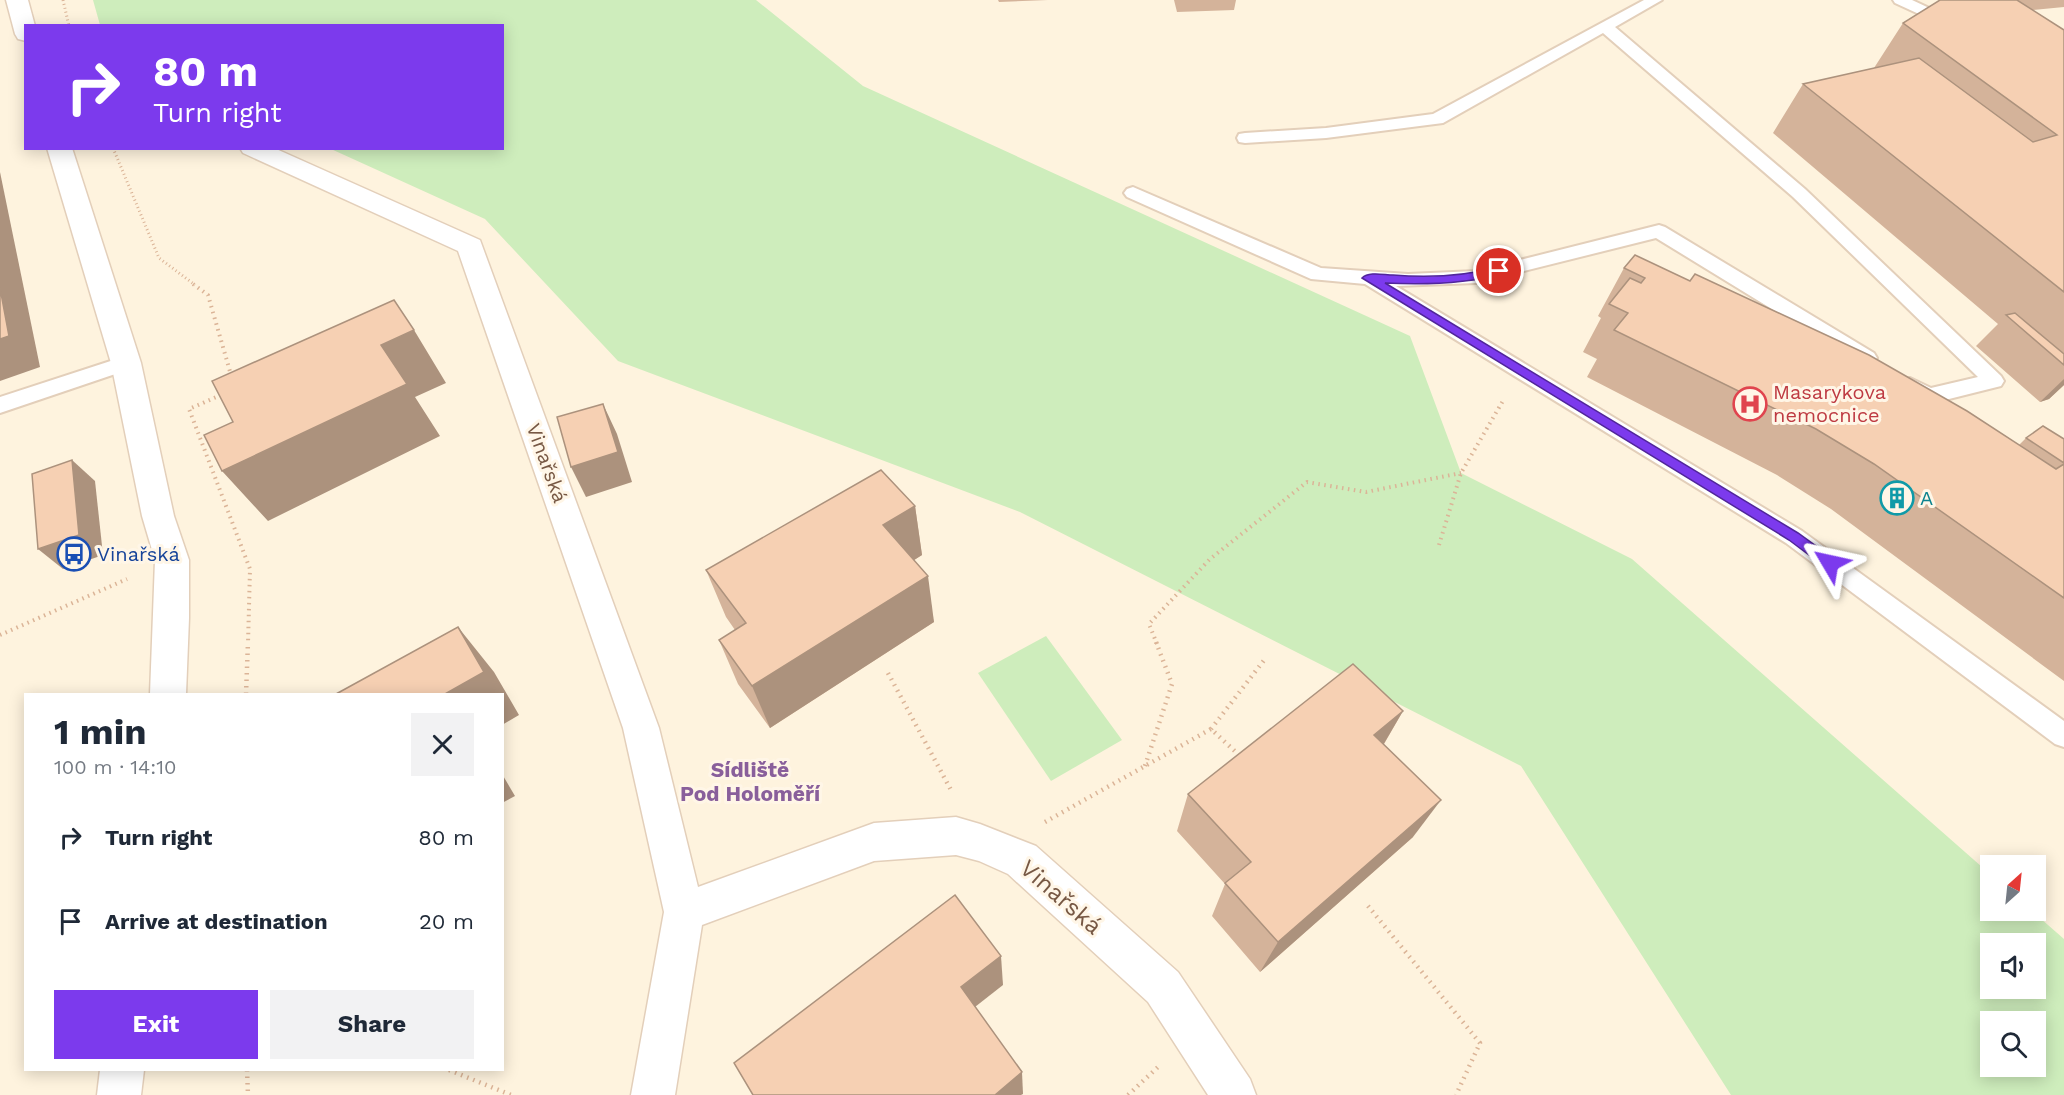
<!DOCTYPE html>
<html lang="en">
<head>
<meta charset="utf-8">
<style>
	body { margin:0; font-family:"Work Sans",sans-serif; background:#f2f2f3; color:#1f2937; height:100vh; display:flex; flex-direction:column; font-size:22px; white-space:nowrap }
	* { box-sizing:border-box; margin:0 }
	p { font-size:20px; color:#747a83 }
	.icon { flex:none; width:33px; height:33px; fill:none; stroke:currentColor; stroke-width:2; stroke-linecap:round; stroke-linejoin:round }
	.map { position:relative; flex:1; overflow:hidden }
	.panel { position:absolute; left:24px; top:693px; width:480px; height:378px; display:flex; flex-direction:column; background:#fff; border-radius:0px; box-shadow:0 3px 15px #0003 }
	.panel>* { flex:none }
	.banner { position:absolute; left:24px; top:24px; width:480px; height:126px; border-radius:0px; box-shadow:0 3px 15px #0003; background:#7c3aed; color:#fff; overflow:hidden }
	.needle { width:39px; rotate:27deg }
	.fabs { position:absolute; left:1980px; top:855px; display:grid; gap:12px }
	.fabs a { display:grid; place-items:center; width:66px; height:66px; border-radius:0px; background:#fff; box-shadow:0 3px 15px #0003; font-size:30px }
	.pin { position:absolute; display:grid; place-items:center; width:51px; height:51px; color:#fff; margin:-26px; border:3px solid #fff; border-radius:50%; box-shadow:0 2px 6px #0007 }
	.me { position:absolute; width:66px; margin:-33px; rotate:306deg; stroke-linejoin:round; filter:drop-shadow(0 0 4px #0008) }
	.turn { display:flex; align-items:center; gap:21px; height:126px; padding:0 30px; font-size:27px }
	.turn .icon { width:78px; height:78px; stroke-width:2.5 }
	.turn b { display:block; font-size:42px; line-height:51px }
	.round { display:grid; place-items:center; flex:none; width:63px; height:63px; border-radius:0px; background:#f2f2f3 }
	.summary { display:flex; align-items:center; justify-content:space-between; height:102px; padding:0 30px }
	h1 { font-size:36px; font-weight:700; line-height:45px }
	.cta { display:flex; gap:12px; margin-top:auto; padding:12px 30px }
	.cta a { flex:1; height:69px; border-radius:0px; background:#7c3aed; color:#fff; font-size:24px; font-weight:700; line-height:69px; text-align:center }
	.cta a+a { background:#f2f2f3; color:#1f2937 }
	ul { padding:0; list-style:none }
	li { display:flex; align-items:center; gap:18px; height:84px; padding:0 30px }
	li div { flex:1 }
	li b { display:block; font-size:22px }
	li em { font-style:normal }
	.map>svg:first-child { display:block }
	.green { fill:#ceedbc; fill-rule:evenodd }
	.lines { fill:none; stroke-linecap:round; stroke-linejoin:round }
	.service-casing { stroke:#e3cfba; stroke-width:4 }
	.minor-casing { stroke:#e3cfba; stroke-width:3 }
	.path-far2 { stroke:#dbb497; stroke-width:3; stroke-dasharray:1 3; stroke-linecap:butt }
	.path-far1 { stroke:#dbb497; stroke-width:4; stroke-dasharray:1.5 4.5; stroke-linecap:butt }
	.path { stroke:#dbb497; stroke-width:4.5; stroke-dasharray:1.5 5; stroke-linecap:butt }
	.service { fill:#fff; fill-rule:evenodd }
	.minor { fill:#fff; fill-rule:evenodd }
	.wall { fill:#d4b39a }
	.shaded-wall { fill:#ac927d }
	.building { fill:#f6d0b3; stroke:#ac927d; stroke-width:1.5 }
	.route { fill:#7c3aed; stroke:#51269a; stroke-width:1.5 }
	.labels { text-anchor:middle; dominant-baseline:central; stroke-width:6; stroke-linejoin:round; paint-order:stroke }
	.health-label { font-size:20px; fill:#be3a42; stroke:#fff6e7; text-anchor:start }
	.street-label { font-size:20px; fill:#775844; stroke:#fff6e7 }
	.culture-label { font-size:20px; fill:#0d838f; stroke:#fff6e7; text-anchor:start }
	.transit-label { font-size:20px; fill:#164399; stroke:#fff6e7; text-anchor:start }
	.neighbourhood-label { font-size:21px; font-weight:bold; fill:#895f9b; stroke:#fff6e7 }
	.near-street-label { font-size:24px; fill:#775844; stroke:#fff6e7 }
</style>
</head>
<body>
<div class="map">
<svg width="2064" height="1095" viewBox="0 0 2064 1095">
	<rect width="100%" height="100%" fill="#fef3de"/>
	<g class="green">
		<path d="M93,0h663l107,86 547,250 51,137 171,86 358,315v36l42,1 32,28v156h-333l-210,-329 -501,-254 -402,-151 -133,-142 -154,-70 171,-1v-122l-402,-1zM1990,944h46v44h-46zM1990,1022h46v44h-46z"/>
		<polygon points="1046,636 1122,740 1051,781 978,673"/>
	</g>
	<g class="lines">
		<g class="service-casing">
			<g id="service">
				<polygon points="1644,0 1662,0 1615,27 1805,189 2001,376 2004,381 2001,386 1929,404 1903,390 1900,385 1903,380 1910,378 1931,388 1978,377 1793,197 1603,33 1443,123 1326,138 1245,143 1239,142 1237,138 1239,134 1245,133 1326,128 1433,114"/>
				<polygon points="1893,0 1912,0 1955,20 1958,23 1955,26 1945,26 1895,3"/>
				<polygon points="1133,187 1321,268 1408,274 1476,271 1659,225 1665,227 1874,353 1877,358 1874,363 1867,365 1860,363 1656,238 1476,283 1396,286 1802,531 2064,721 2064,747 2055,744 1786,543 1365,284 1311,279 1127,197 1124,193 1127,189"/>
				<polygon points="126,356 133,358 136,363 133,368 0,413 0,397"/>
			</g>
		</g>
		<g class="minor-casing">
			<g id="minor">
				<polygon points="6,0 28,0 35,26 26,26 26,41 18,39 15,34"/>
				<polygon points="47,148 72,148 141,363 174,516 189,560 189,618 186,694 150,694 155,560 142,516 111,363"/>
				<polygon points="240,148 274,148 480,240 659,728 698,887 874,823 956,817 980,824 1036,846 1178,972 1250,1079 1256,1095 1208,1095 1148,1002 1008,874 979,861 956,855 874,861 702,925 675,1095 631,1095 664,912 623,728 458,251 243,153"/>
				<polygon points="100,1070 144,1070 141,1095 97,1095"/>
			</g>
		</g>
		<g class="path-far2">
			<polyline points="63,0 69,26"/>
			<polyline points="113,148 159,258 195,285"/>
		</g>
		<g class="path-far1">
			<polyline points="193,284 208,295 231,375"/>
			<polyline points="221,395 189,409 250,569 248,644"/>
			<polyline points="1439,545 1461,473 1504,399"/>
			<polyline points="0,635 127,579"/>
			<polyline points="1157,644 1149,624 1210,559 1307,482 1366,492 1461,473"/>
		</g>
		<g class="path">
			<polyline points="888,673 951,790"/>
			<polyline points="246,694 248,642"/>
			<polyline points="1211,729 1265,659"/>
			<polyline points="1145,766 1172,684 1156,642"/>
			<polyline points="1045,822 1211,729 1240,756"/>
			<polyline points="1368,906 1480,1043 1456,1095"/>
			<polyline points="247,1070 248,1095"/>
			<polyline points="449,1070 511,1095"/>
			<polyline points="1128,1095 1158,1067"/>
		</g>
		<use href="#service" class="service"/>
		<use href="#minor" class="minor"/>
	</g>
	<g class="wall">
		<polygon points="998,0 1048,0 999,2"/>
		<polygon points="1174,0 1236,0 1234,10 1177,12"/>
		<polygon points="1940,0 2064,0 2064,7 2033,10 2064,30 2064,385 2049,399 2040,402 1976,346 1998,324 1773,133 1803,84 1874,68 1903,23"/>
		<polygon points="1624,268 2019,445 2026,438 2064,439 2064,681 1831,509 1777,475 1587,377 1597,359 1583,352 1601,318 1598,316"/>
		<polygon points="915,506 922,555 914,560 934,622 770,728 738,684 719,640 735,630 726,617 706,570"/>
		<polygon points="1403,711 1384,744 1413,837 1260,972 1212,916 1225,884 1177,831 1188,794"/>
	</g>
	<g class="shaded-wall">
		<polygon points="0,172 40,367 0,381"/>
		<polygon points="414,330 446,383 415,397 440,436 268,521 222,471 381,345"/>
		<polygon points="2064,379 2064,385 2049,399 2040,402"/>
		<polygon points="603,404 617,434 632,482 586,497 571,467"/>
		<polygon points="72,460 95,481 103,555 63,569 38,549"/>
		<polygon points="915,506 922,555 892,574 883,525"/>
		<polygon points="928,576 934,622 770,728 752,686"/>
		<polygon points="458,627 494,672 519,715 502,725 502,694 445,694"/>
		<polygon points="1403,711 1379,752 1374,735"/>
		<polygon points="502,774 515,796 502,803"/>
		<polygon points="1441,800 1413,837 1260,972 1278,942"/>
		<polygon points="1001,956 1003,985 966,1014 961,987"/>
		<polygon points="1022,1072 1023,1094 1021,1095 995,1095"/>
	</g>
	<g class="building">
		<polygon points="1940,0 2017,0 2064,30 2064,292 1803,84 1919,58 2033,142 2057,135 1903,23"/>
		<polygon points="1635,255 1690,281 1695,274 1869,355 1967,411 2056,469 2064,464 2064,598 1874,464 1816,429 1614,330 1628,313 1609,304 1630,278 1641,283 1645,278 1624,268"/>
		<polygon points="0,288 9,336 0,339"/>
		<polygon points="394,300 414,330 381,345 407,384 222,471 204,435 233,422 212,381"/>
		<polygon points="2015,313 2064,354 2064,365 2006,315"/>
		<polygon points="603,404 618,452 571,467 557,417"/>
		<polygon points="2043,426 2064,439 2064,463 2026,438"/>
		<polygon points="72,460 79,535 38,549 32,474"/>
		<polygon points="881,470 915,506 883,525 928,576 752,686 719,640 746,623 706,570"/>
		<polygon points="458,627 484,672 445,694 336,694"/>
		<polygon points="1353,664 1403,711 1374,735 1441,800 1278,942 1225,883 1251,862 1188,794"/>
		<polygon points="955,895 1001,956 961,987 1022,1072 995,1095 753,1095 734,1063"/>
	</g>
	<path class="route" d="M1499,267l6,4 -2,3c-38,10 -79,11 -118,9l413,250 36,26 2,4 -2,4h-9l-36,-27 -427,-262c7,-7 22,-3 31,-3 35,3 72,1 106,-8z"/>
	<defs>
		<g id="hospital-ring" transform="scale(1.725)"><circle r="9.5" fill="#fff6e7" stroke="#e0444e" stroke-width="1.5"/><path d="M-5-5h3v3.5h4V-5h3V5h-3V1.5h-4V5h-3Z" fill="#e0444e"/></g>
		<g id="building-ring" transform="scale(1.725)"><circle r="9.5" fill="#fff6e7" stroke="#0f9aa8" stroke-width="1.5"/><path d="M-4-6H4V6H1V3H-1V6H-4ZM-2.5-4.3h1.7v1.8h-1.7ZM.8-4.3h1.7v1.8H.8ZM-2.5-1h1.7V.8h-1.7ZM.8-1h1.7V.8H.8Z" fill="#0f9aa8"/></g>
		<g id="bus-ring" transform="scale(1.725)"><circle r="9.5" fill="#fff6e7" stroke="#1a4fb4" stroke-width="1.5"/><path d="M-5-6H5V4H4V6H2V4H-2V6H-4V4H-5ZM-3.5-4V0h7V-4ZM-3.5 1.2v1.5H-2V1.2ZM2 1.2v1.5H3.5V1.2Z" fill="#1a4fb4"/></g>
	</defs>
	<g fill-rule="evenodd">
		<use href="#hospital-ring" x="1750" y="404"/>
		<use href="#building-ring" x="1897" y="498"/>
		<use href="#bus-ring" x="74" y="554"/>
	</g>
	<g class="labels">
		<g class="health-label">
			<text x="1773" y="392">Masarykova<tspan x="1773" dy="23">nemocnice</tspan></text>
		</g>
		<g class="street-label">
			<text transform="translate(547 463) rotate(70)">Vinařská</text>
		</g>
		<g class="culture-label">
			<text x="1920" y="498">A</text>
		</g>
		<g class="transit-label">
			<text x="97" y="554">Vinařská</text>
		</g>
		<g class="neighbourhood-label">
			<text x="750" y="769">Sídliště<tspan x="750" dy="24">Pod Holoměří</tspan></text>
		</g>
		<g class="near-street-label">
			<text transform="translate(1061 897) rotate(41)">Vinařská</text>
		</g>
	</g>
</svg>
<div class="fabs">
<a><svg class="needle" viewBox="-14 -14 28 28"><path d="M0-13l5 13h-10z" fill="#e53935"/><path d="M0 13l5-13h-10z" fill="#747a83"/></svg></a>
<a><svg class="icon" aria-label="sound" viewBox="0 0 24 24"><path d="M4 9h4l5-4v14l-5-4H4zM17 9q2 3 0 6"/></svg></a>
<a><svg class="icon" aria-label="search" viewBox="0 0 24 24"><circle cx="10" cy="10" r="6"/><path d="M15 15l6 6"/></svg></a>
</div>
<div class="pin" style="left:1499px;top:271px;background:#d93025"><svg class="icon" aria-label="arrive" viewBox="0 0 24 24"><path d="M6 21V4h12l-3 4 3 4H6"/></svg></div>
<svg class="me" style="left:1830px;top:563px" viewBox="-20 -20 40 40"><path d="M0-17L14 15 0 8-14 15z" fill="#7c3aed" stroke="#fff" stroke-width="4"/></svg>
<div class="banner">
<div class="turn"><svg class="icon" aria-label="right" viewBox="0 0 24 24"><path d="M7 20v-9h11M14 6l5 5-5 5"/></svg><div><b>80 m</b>Turn right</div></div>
</div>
<section class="panel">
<div class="summary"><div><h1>1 min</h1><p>100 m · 14:10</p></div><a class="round"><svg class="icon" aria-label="close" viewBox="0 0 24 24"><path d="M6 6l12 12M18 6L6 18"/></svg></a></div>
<ul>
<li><svg class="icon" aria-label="right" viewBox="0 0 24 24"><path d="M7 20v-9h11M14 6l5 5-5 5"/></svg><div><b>Turn right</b></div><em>80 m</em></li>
<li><svg class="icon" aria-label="arrive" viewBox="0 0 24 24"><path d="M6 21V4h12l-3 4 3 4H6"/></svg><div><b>Arrive at destination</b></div><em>20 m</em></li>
</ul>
<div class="cta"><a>Exit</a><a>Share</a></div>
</section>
</div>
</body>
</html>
